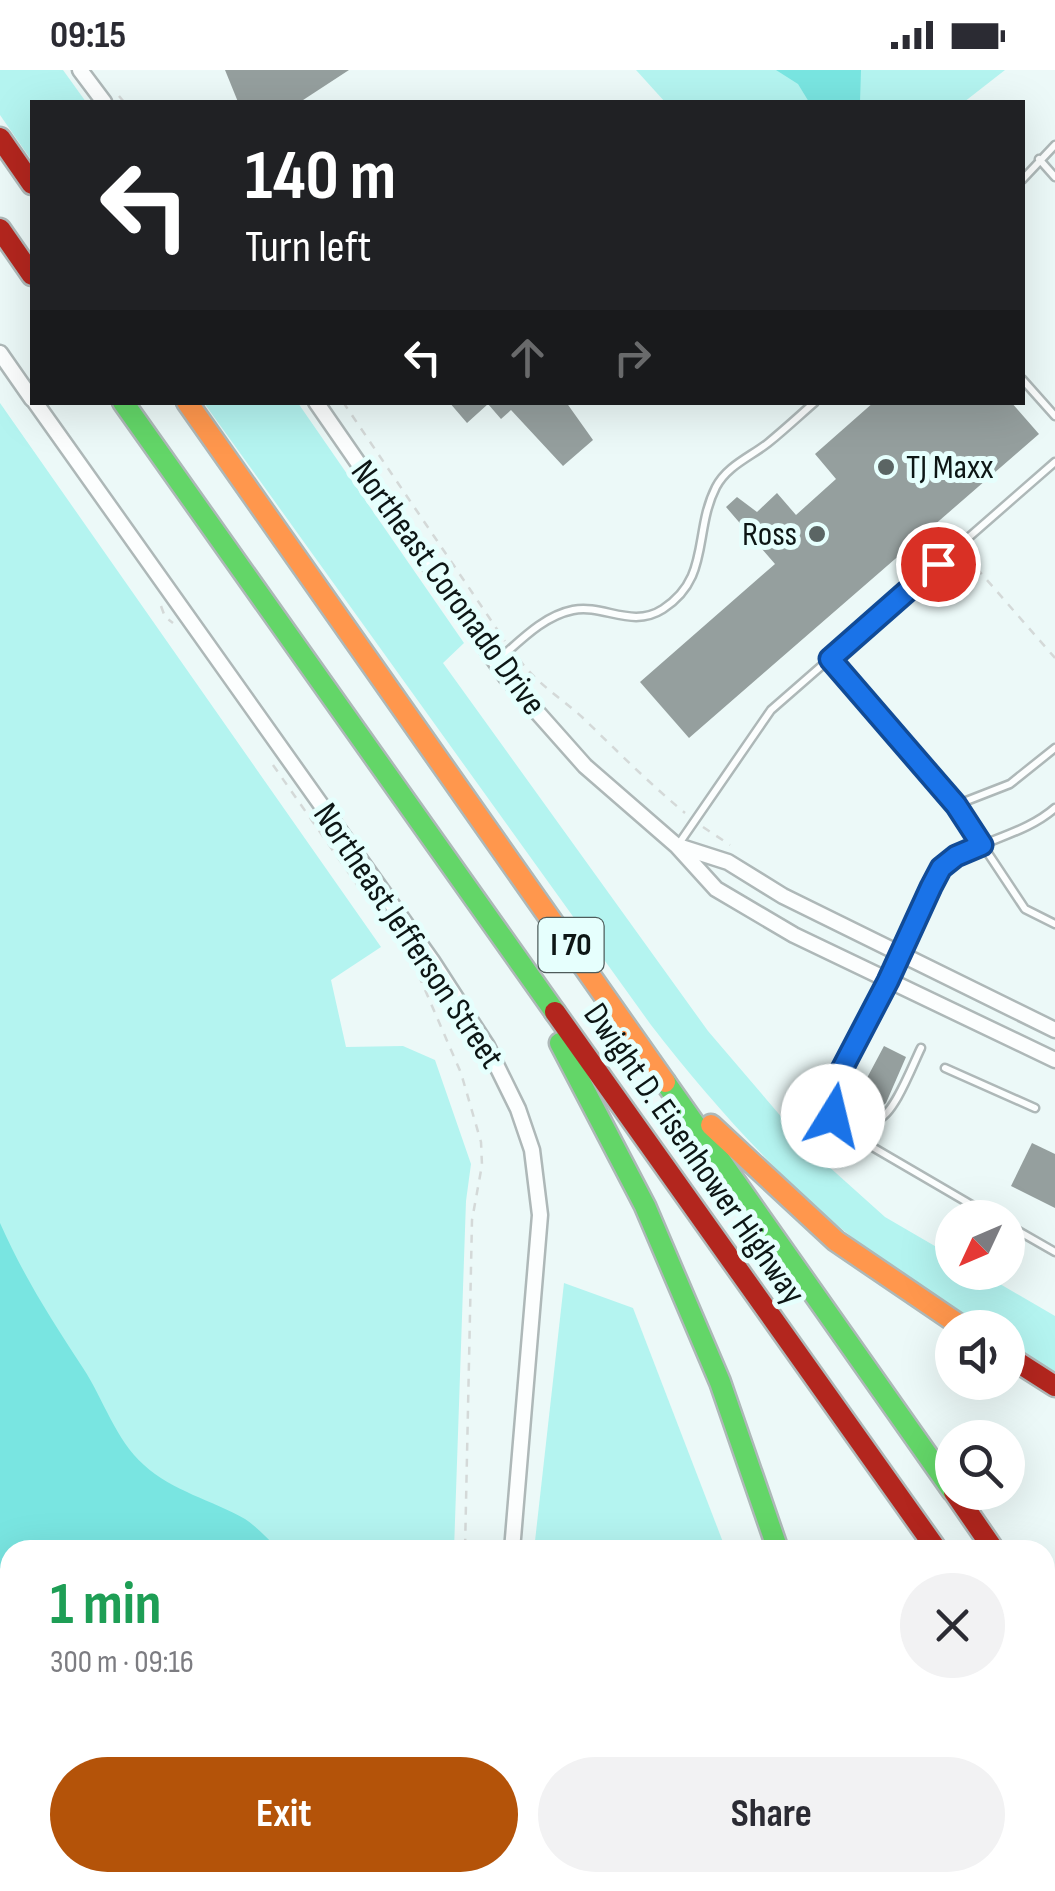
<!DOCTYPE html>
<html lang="en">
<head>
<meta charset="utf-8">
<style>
	body { margin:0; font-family:"Sofia Sans Condensed",sans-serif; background:#f2f2f3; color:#2b2b33; height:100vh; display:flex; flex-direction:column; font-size:38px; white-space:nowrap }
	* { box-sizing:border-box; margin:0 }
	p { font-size:32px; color:#7c7c81 }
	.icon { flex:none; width:55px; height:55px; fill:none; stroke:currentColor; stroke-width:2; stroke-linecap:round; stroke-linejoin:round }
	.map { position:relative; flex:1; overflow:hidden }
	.sheet { position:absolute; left:0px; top:1470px; width:1055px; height:352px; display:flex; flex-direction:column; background:#fff; border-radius:30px 30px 0 0; box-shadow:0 10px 40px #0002 }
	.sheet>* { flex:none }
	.banner { position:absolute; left:30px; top:30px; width:995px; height:305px; border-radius:0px; box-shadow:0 10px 40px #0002; background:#202124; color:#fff; overflow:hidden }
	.needle { width:65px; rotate:226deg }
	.fabs { position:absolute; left:935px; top:1130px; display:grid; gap:20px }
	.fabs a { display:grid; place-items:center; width:90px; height:90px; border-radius:50%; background:#fff; box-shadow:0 10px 40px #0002; font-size:50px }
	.pin { position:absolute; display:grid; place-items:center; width:85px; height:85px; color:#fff; margin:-42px; border:5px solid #fff; border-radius:50%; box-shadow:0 2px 10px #0007 }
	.me { position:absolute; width:110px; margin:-55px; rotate:9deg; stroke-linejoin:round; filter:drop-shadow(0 0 8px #0008) }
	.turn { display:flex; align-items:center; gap:35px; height:210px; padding:0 50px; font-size:45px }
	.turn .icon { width:130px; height:130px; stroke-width:2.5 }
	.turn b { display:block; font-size:70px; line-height:85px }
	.lanes { display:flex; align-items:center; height:95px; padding:0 50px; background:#0003; justify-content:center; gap:50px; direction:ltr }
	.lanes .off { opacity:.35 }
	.round { display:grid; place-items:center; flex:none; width:105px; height:105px; border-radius:52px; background:#f2f2f3 }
	.summary { display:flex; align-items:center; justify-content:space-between; height:170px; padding:0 50px }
	h1 { font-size:60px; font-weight:700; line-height:75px; color:#1e9e55 }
	.primary-button { display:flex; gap:20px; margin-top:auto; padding:20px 50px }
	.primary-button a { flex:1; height:115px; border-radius:60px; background:#b45309; color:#fff; font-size:40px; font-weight:700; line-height:115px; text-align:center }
	.primary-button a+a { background:#f2f2f3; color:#2b2b33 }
	.status { display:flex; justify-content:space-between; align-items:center; height:70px; padding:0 50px; background:#fff; direction:ltr }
	.status svg { height:28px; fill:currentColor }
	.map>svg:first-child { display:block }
	.green { fill:#b4f4f0 }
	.water { fill:#79e5e1 }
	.building { fill:#959f9e }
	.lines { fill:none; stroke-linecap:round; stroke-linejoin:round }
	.lane-casing { stroke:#aeb8b8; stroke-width:11 }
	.street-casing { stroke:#aeb8b8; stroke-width:19 }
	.fast-casing { stroke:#aeb8b8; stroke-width:25 }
	.slow-casing { stroke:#aeb8b8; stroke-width:25 }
	.jam-casing { stroke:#aeb8b8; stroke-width:25 }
	.path { stroke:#d4d9d8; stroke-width:2.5; stroke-dasharray:8 8; stroke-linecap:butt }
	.lane { stroke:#fcfefe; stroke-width:6 }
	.street { stroke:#fcfefe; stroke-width:14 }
	.fast { stroke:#63d668; stroke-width:20 }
	.slow { stroke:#ff974d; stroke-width:20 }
	.jam { stroke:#b3261e; stroke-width:20 }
	.route-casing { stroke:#114b97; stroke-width:25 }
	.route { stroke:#1a73e8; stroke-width:18 }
	.poi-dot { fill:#5b6564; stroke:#e6fffd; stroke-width:4 }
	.labels { text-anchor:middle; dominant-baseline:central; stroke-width:10; stroke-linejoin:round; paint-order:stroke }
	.shield { fill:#e6fffd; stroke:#4e5c5b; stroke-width:2.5 }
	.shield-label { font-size:32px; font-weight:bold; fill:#0d1615 }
	.poi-label { font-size:35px; fill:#0d1615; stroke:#e6fffd; text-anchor:start }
	.street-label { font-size:35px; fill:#0d1615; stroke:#e6fffd }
</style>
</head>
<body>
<div class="status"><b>09:15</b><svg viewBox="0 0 49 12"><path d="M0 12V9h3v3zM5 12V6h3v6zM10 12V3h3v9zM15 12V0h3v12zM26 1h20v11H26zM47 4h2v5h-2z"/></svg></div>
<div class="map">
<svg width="1055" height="1821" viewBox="0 0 1055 1821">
	<rect width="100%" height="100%" fill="#ecf9f8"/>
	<g class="green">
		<polygon points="0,0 63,0 86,32 32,32 32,91 0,45"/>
		<polygon points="636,0 1005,0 964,32 665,32"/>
		<polygon points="0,333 381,877 331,910 346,977 403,976 435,990 471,1094 466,1131 454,1480 10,1480 10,1812 547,1812 550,1821 0,1821"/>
		<path d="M204,333h94l166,240 -21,20 265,368 99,116 78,70 67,39v16l29,1 74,43v57l-47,-30v-15c-7,-1 -17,1 -24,-1 -17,-4 -37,-22 -52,-32 -112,-71 -200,-166 -281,-270z"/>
		<polygon points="564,1213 633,1238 726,1480 534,1480"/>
	</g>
	<g class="water">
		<polygon points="776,0 861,0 860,32 809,32 798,14"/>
		<path d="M0,1153c25,56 50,94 83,145 21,32 32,71 61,97 28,26 68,35 101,54 12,8 23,20 34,31h-269v21l-10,-3z"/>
	</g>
	<g class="building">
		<polygon points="225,0 349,0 300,32 238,32"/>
		<polygon points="449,332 566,332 593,370 563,396 511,340 501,349 488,334 467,353"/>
		<polygon points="874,332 1011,332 1039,364 689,668 640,612 775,494 726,437 737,427 757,442 777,423 796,445 836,409 815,384"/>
		<polygon points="884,976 906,987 886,1033 876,1042 858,1033 863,1025 859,1023"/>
		<polygon points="1032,1073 1055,1084 1055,1138 1011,1116"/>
	</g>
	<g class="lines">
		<g class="lane-casing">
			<g id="lane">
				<polyline points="1039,89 1055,107"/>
				<polyline points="1022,110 1055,75"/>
				<polyline points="1022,309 1055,346"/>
				<polyline points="830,589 956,735 1025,839 1055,854"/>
				<path d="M497,591c23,-20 46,-45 76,-51 31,-6 59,19 90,-1 48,-31 30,-77 53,-122 11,-21 34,-30 52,-44 16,-13 31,-27 47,-41"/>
				<polyline points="956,735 1010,714 1055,678"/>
				<polyline points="678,775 771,640 1055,392"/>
				<polyline points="945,998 1035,1038"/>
				<path d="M832,1032c12,6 32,21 46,17 16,-4 35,-55 43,-71"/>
				<path d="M994,1148l-149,-87 -12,-14 -3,-25 111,-224c34,-28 81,-31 114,-60"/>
				<polyline points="1008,1155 1055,1182"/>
			</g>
		</g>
		<g class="street-casing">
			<g id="street">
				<polyline points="80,0 104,32"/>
				<polyline points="0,283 32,329"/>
				<polyline points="35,332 432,891 487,976 518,1039 532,1080 540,1145 512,1480"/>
				<polyline points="316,332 506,607 585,696 677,776 716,819 794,865 1055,990"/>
				<polyline points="678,776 728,792 783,826 1055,960"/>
				<polyline points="558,1812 562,1821"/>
			</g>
		</g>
		<g class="fast-casing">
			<g id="fast">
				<polyline points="123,332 555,942"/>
				<polyline points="560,973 645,1136 720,1312 778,1480"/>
				<polyline points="665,1012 952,1420"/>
				<polyline points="1045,1553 1055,1567"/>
				<polyline points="1045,1631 1055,1646"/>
			</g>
		</g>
		<g class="slow-casing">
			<g id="slow">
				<polyline points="187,332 665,1012"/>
				<polyline points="711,1055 836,1171 964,1258"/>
				<polyline points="740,1821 762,1812"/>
			</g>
		</g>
		<g class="jam-casing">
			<g id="jam">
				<polyline points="0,68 32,114"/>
				<polyline points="0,159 32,205"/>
				<polyline points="555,942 937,1480"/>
				<polyline points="1008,1286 1055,1316"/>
				<polyline points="954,1422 994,1480"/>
				<polyline points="1045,1706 1055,1702"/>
				<polyline points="1045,1753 1055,1749"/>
				<polyline points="922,1812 928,1821"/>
				<polyline points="854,1821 878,1812"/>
			</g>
		</g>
		<g class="path">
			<polyline points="119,26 124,32"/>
			<polyline points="343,332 505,571"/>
			<polyline points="966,486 1055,588"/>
			<polyline points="161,536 165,547 173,553"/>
			<path d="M519,589c17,24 42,39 63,58 34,33 67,66 103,96"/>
			<polyline points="273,695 416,899 461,1003 481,1072 482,1095 472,1150 465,1480"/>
			<polyline points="703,757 730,775"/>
			<polyline points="0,1538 10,1554"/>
			<polyline points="268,1812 276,1821"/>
			<polyline points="517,1812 520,1821"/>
			<polyline points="680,1821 704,1812"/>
			<polyline points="1047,1821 1049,1794 1055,1778"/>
		</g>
		<use href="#lane" class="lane"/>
		<use href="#street" class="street"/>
		<use href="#fast" class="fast"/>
		<use href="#slow" class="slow"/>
		<use href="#jam" class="jam"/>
	</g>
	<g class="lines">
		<g class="route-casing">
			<polyline id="route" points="833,1046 830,1022 888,911 931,817 941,798 956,786 982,775 956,735 830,589 938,494"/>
		</g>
		<use href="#route" class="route"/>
	</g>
	<g class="poi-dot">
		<circle cx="886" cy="397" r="10"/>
		<circle cx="817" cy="464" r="10"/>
	</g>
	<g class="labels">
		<rect class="shield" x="538.5" y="848" width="65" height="54" rx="8"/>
		<g class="shield-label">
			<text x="571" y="875">I 70</text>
		</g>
		<g class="poi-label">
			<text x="906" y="397">TJ Maxx</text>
			<text x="797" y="464" text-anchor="end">Ross</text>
		</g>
		<g class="street-label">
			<text transform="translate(448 518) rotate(54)">Northeast Coronado Drive</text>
			<text transform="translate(408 866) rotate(56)">Northeast Jefferson Street</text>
			<text transform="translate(694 1084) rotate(55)">Dwight D. Eisenhower Highway</text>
		</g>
	</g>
</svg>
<div class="fabs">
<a><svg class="needle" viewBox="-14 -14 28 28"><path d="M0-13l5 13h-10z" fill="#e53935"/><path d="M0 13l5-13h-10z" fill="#7c7c81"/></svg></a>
<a><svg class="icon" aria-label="sound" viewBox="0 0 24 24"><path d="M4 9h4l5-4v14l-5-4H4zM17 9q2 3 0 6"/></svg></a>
<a><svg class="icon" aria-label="search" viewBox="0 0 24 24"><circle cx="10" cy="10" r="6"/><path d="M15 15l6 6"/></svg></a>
</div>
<div class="pin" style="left:938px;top:494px;background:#d93025"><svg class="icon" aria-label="arrive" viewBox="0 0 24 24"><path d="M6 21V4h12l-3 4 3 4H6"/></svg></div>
<svg class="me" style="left:833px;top:1046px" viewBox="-20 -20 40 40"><circle r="19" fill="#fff"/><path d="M0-13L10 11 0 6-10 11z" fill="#1a73e8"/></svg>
<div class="banner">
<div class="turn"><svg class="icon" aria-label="left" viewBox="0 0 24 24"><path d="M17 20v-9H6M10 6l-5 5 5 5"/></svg><div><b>140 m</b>Turn left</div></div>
<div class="lanes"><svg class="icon" aria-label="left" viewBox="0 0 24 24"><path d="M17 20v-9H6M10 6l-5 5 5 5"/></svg><svg class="icon off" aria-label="ahead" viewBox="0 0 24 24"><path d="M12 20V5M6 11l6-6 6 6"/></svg><svg class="icon off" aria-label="right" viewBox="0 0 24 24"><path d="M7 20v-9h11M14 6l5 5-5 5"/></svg></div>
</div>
<section class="sheet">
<div class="summary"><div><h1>1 min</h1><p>300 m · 09:16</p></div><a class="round"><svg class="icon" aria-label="close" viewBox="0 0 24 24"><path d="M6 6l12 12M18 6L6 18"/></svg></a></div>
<div class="primary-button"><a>Exit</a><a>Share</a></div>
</section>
</div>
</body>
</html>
